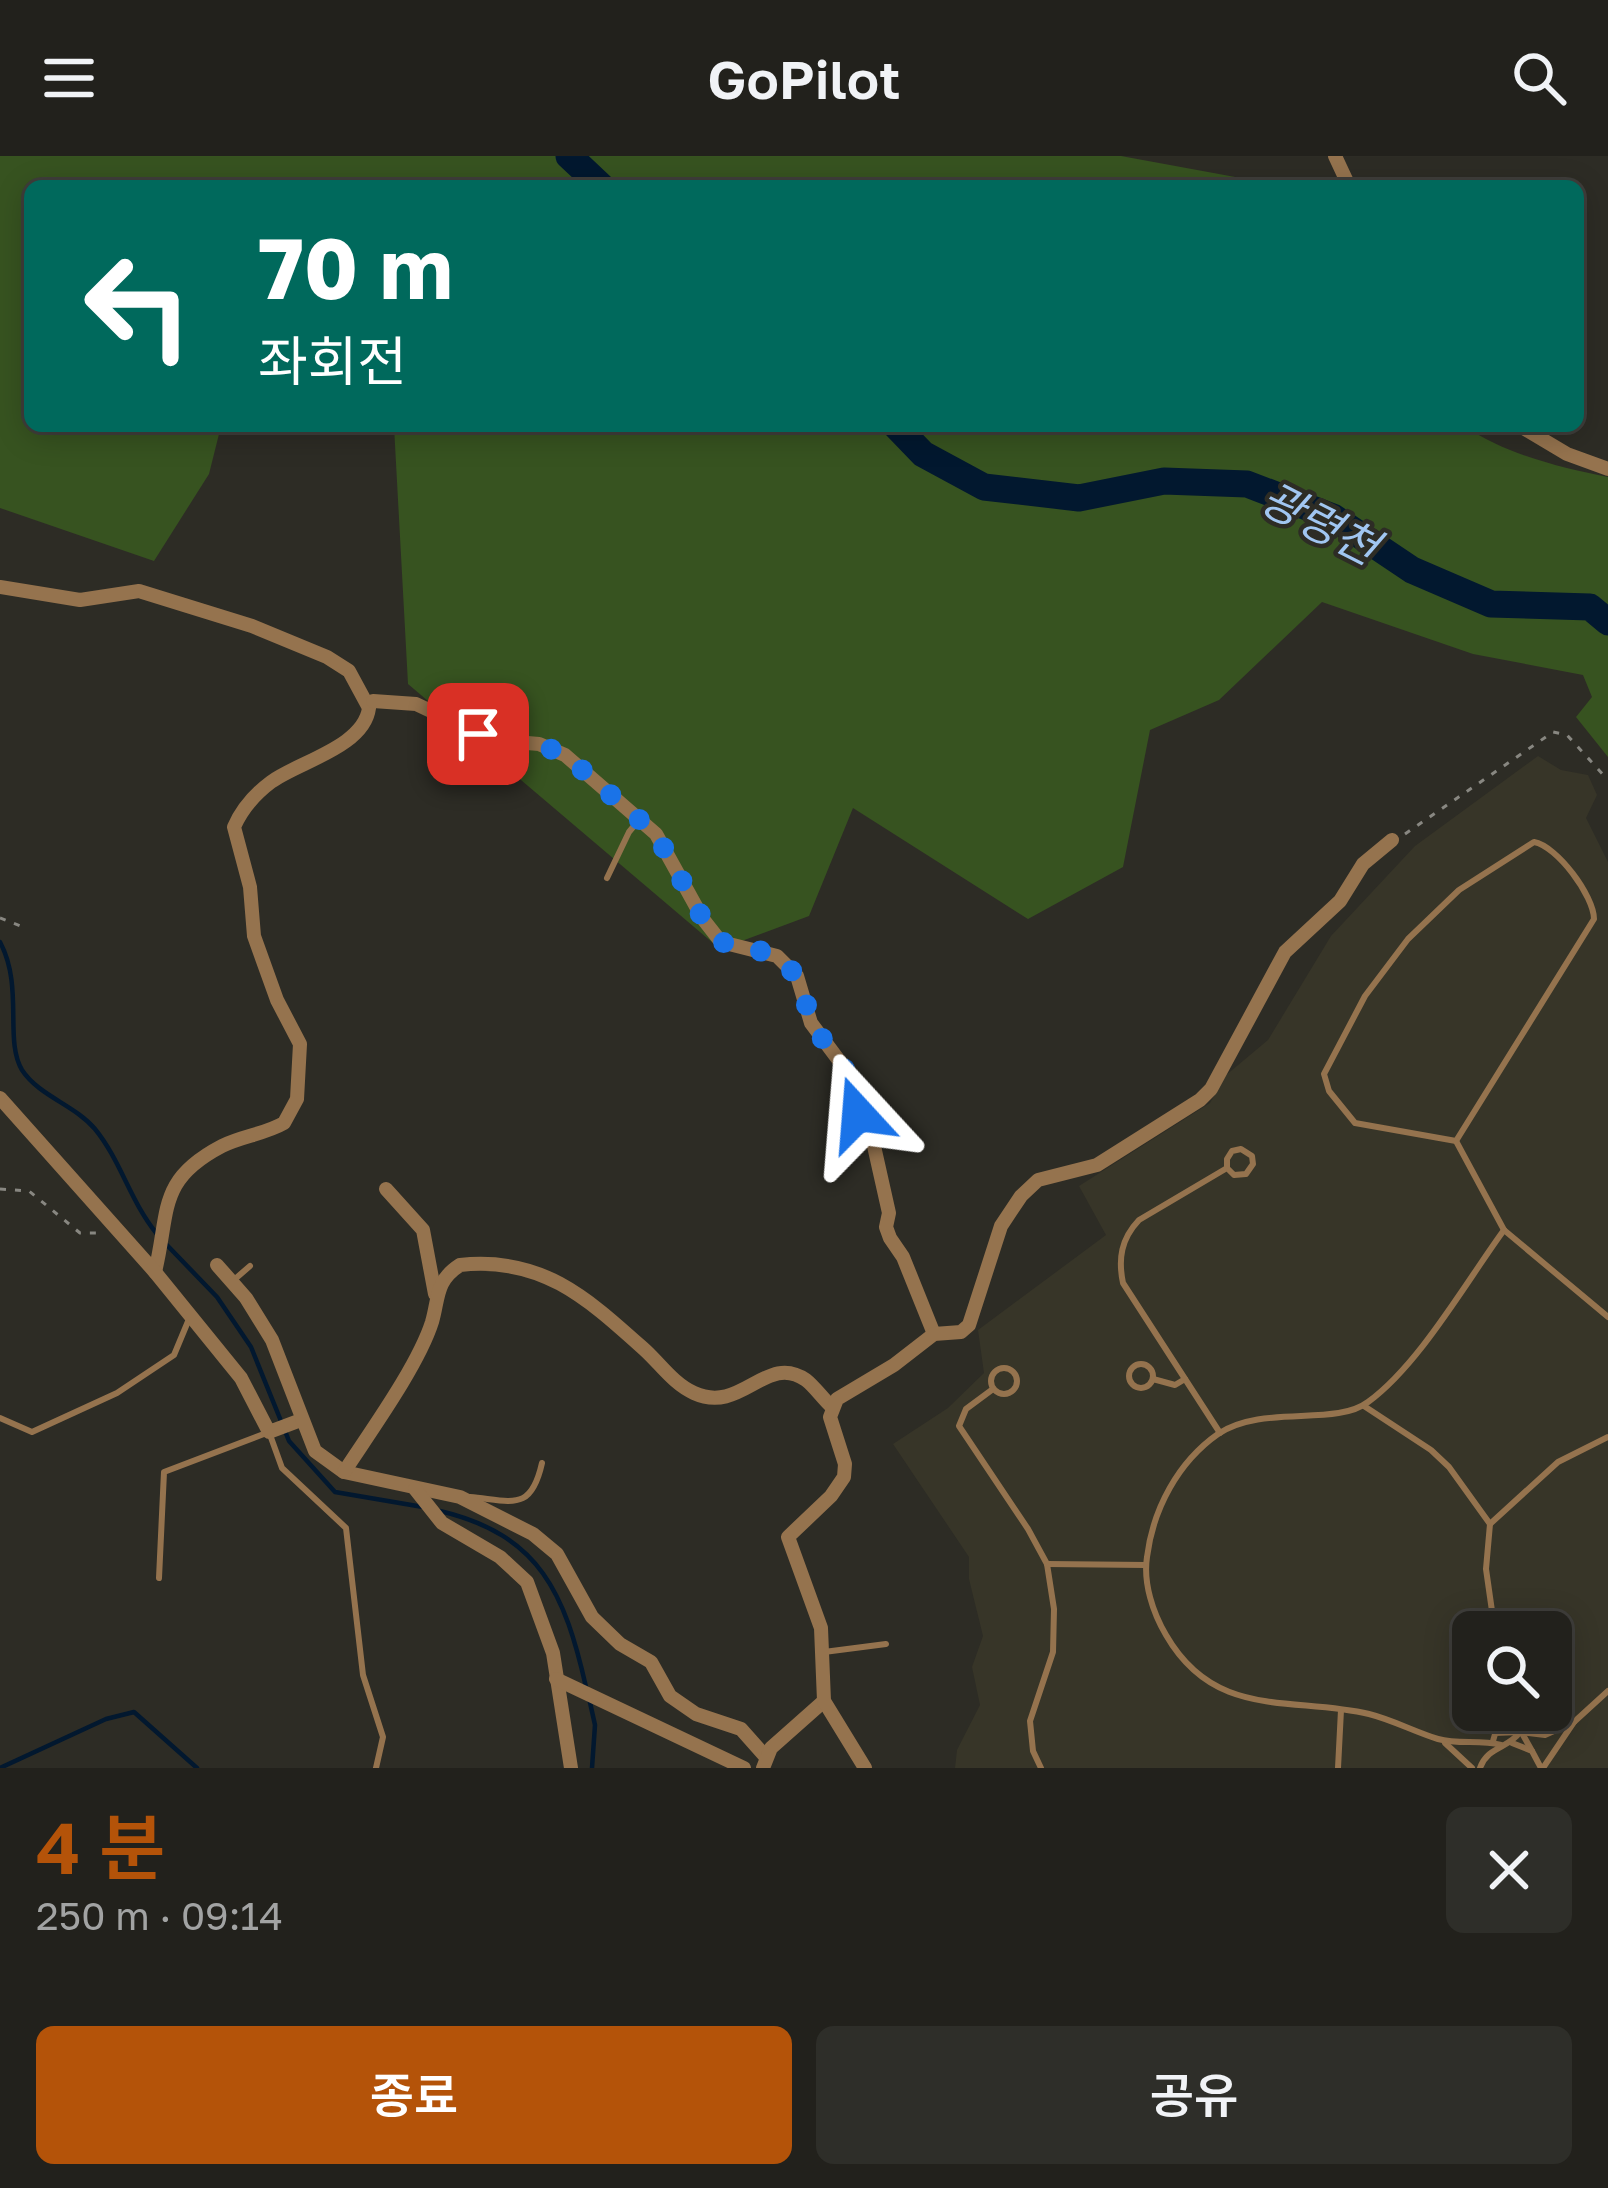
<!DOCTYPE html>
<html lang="ko">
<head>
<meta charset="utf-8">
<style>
	body { margin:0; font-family:"Golos Text","Noto Sans KR",sans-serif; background:#2e2e29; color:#f1f3f6; height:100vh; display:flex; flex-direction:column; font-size:45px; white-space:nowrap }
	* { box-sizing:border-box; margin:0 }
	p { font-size:39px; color:#a2a3a3 }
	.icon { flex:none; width:66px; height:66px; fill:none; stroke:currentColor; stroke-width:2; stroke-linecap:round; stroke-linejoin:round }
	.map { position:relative; height:1612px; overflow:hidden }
	.sheet { display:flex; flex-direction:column; background:#22211c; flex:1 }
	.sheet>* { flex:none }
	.hud { position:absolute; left:24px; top:24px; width:1560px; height:252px; border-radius:18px; box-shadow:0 6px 30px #0003,0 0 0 3px #3f3e3b; background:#00695c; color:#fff; overflow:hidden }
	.controls { position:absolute; left:1452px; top:1455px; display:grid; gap:24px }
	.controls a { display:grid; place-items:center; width:120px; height:120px; border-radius:18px; background:#22211c; box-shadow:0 6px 30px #0003,0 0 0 3px #3f3e3b; font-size:60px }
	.pin { position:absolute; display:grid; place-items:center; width:102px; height:102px; color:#fff; margin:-51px; border-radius:24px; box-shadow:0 6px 18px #0006 }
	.me { position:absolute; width:132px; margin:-66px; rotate:341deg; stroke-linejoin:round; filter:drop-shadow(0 0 9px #0008) }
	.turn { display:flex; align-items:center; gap:42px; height:252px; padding:0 36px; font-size:54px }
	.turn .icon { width:156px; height:156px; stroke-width:2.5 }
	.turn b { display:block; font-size:84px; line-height:102px }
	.round { display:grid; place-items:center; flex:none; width:126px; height:126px; border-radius:18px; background:#2e2e29 }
	.head { display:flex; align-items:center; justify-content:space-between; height:204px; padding:0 36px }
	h1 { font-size:72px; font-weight:600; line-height:90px; color:#b45309 }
	.button { display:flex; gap:24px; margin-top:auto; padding:24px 36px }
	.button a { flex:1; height:138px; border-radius:18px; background:#b45309; color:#fff; font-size:48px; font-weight:600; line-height:138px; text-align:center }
	.button a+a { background:#2e2e29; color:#f1f3f6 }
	header { display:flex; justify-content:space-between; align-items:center; height:156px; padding:0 36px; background:#22211c; font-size:54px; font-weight:600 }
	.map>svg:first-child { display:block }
	.built { fill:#373528; fill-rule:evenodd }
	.green { fill:#375320 }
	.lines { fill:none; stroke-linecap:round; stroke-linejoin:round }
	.stream { stroke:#02182f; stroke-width:4.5 }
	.river { stroke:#02182f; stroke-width:27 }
	.path { stroke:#888781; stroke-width:3; stroke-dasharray:6 9; stroke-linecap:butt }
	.service { stroke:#95734e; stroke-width:6 }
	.minor { stroke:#95734e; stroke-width:14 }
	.route { stroke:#1a73e8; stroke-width:21; stroke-dasharray:0 37.8 }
	.labels { text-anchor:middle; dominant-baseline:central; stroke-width:9; stroke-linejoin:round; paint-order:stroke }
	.water-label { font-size:45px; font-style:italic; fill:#a1c6f1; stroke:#2d2c25 }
</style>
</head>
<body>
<header><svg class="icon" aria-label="menu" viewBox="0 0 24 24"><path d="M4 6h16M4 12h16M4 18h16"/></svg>GoPilot<svg class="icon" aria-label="search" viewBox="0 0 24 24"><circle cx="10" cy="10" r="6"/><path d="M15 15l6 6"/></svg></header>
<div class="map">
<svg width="1608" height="1612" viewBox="0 0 1608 1612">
	<rect width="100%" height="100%" fill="#2d2c25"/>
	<path class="built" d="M1538,600l23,14 27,5 9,20 -11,23 22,44v906h-653l2,-18 23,-45 -8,-38 11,-31 -14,-57v-22l-76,-113 55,-36 36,-35 -6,-43 128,-95 -27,-49 131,-83 15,-27 43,-36 63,-104 84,-90zM1473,1476h78v78h-78z"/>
	<g class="green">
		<polygon points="0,0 1121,0 1284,30 30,30 30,270 221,270 209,318 154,405 0,352"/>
		<path d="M394,270h1071c39,28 97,42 143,51v280l-32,-40 16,-20 -9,-22 -110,-21 -151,-52 -103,98 -69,30 -27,137 -95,52 -175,-111 -44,108 -89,33 -312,-265z"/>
	</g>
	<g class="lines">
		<g class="stream">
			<path d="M0,786c24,45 4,98 22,128 17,26 53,35 73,59 26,32 35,72 62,105"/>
			<polyline points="164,1086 217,1141 251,1191 281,1265"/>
			<polyline points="285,1275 289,1285 335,1336 423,1351"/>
			<path d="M440,1355c101,24 125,84 146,176"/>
			<polyline points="589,1542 595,1569 592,1612"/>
			<polyline points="0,1612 106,1563 134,1556 197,1612"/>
		</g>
		<g class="river">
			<polyline points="569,0 601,30"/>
			<polyline points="896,270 923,298 984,331 1079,342 1164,325 1247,328 1333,361 1412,414 1491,448 1590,451 1608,466"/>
		</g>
		<g class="path">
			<polyline points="1405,678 1553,576 1567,579 1608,624"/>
			<polyline points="0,762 23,771"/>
			<polyline points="0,1033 29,1035 80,1077 103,1077"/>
		</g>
		<g class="service">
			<path d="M1534,686c23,4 60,54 60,77l-138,222 -101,-18 -26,-32 -5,-17 41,-78 43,-57 51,-49z"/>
			<polyline points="607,722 629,676 638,665"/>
			<polyline points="1456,985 1504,1074 1608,1161"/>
			<polyline points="235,1123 250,1110"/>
			<circle cx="1141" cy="1220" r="12"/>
			<circle cx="1004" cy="1225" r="13"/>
			<polyline points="1153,1223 1175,1229 1185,1223"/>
			<polyline points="993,1233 966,1253 959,1270 1028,1373 1047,1408 1054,1453 1053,1496 1030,1565 1033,1595 1041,1612"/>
			<polyline points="1364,1250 1431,1294 1449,1311 1490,1368"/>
			<polyline points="0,1262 32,1276 117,1237 174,1199 189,1163"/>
			<path d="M1220,1277l-97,-150c-5,-24 -2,-44 16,-63l88,-52v-9l5,-8 9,-2 11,7 1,8 -7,10 -12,1 -7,-7"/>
			<path d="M470,1341c43,4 61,15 72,-34"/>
			<polyline points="1047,1408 1146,1409"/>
			<polyline points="159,1422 164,1316 269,1276 282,1312 346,1372 363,1519 383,1581 376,1612"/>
			<polyline points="1495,1476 1486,1413 1490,1368 1558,1306 1608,1281"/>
			<polyline points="824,1496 886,1488"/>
			<polyline points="1509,1554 1532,1595"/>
			<polyline points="1495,1577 1520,1576"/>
			<polyline points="1493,1585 1502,1554"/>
			<polyline points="1445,1587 1472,1612"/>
			<polyline points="1512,1587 1532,1595 1541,1612"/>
			<path d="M1501,1589c-21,-6 -42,0 -63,-6 -23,-7 -45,-19 -69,-25 -78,-18 -154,6 -203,-79 -13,-22 -23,-52 -19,-78 6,-48 31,-95 71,-123 45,-30 117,-7 150,-32 51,-37 98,-120 136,-172"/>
			<polyline points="1338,1612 1341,1554"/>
			<path d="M1480,1612c8,-22 28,-19 40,-36l25,3 29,-13"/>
			<polyline points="1543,1612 1574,1566 1608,1535"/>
		</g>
		<g class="minor">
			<polyline points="1335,0 1349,30"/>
			<polyline points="1520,270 1567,298 1608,313"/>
			<path d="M0,431l80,13 59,-9 113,35 75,31 22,14 20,37c-5,39 -71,54 -98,74 -16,12 -29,27 -37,45l16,60 4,49 23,64 23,44 -3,55 -13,24c-19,11 -42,13 -62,23 -65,34 -52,64 -67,126"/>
			<polyline points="373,545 416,548 492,584 539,588 565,599 656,678 703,763 721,786 777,800 797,820 811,867 852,922 858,958 874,990 889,1057 886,1071 890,1082 903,1101 934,1178"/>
			<polyline points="0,942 155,1116 241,1222 269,1276 301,1264"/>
			<polyline points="386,1033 423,1074 435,1138"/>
			<polyline points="217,1109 246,1142 272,1184 315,1295 344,1316 460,1341 533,1378 557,1398 592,1461 620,1488 651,1506 670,1540 696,1558 741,1573 765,1600"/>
			<path d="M344,1316c26,-40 74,-106 88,-150 7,-24 3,-41 28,-57 83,-9 128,34 186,86 15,14 28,33 48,42 48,22 72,-41 112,-13 9,7 17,19 26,27"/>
			<polyline points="415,1333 442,1367 500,1401 527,1426 553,1497 571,1612"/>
			<polyline points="556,1523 744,1612"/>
			<polyline points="763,1612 771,1592 824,1545"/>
			<polyline points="865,1612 824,1545 821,1472 788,1381 831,1340 844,1321 845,1308 830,1261 837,1243 894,1209 934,1178 961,1176 969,1169 1001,1070 1021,1040 1038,1024 1097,1009 1200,944 1211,933 1285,796 1340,745 1363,708 1392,684"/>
		</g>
	</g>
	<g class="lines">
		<polyline class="route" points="478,578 492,584 539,588 565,599 656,678 703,763 721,786 765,796 788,809 802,831 811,867 851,922 858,958"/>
	</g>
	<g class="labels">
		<g class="water-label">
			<text transform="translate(1320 366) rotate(27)">광령천</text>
		</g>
	</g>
</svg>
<div class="controls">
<a><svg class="icon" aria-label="search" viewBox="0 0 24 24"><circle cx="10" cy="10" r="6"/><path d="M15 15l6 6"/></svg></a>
</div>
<div class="pin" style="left:478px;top:578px;background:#d93025"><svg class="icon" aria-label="arrive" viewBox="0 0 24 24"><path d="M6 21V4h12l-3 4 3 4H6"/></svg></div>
<svg class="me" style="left:858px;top:958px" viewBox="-20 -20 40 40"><path d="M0-17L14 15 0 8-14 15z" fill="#1a73e8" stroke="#fff" stroke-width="4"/></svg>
<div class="hud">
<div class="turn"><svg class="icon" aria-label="left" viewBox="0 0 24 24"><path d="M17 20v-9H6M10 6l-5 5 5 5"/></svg><div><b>70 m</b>좌회전</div></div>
</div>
</div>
<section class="sheet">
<div class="head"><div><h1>4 분</h1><p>250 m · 09:14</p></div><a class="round"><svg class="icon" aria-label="close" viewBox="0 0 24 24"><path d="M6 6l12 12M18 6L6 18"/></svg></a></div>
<div class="button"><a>종료</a><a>공유</a></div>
</section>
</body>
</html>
